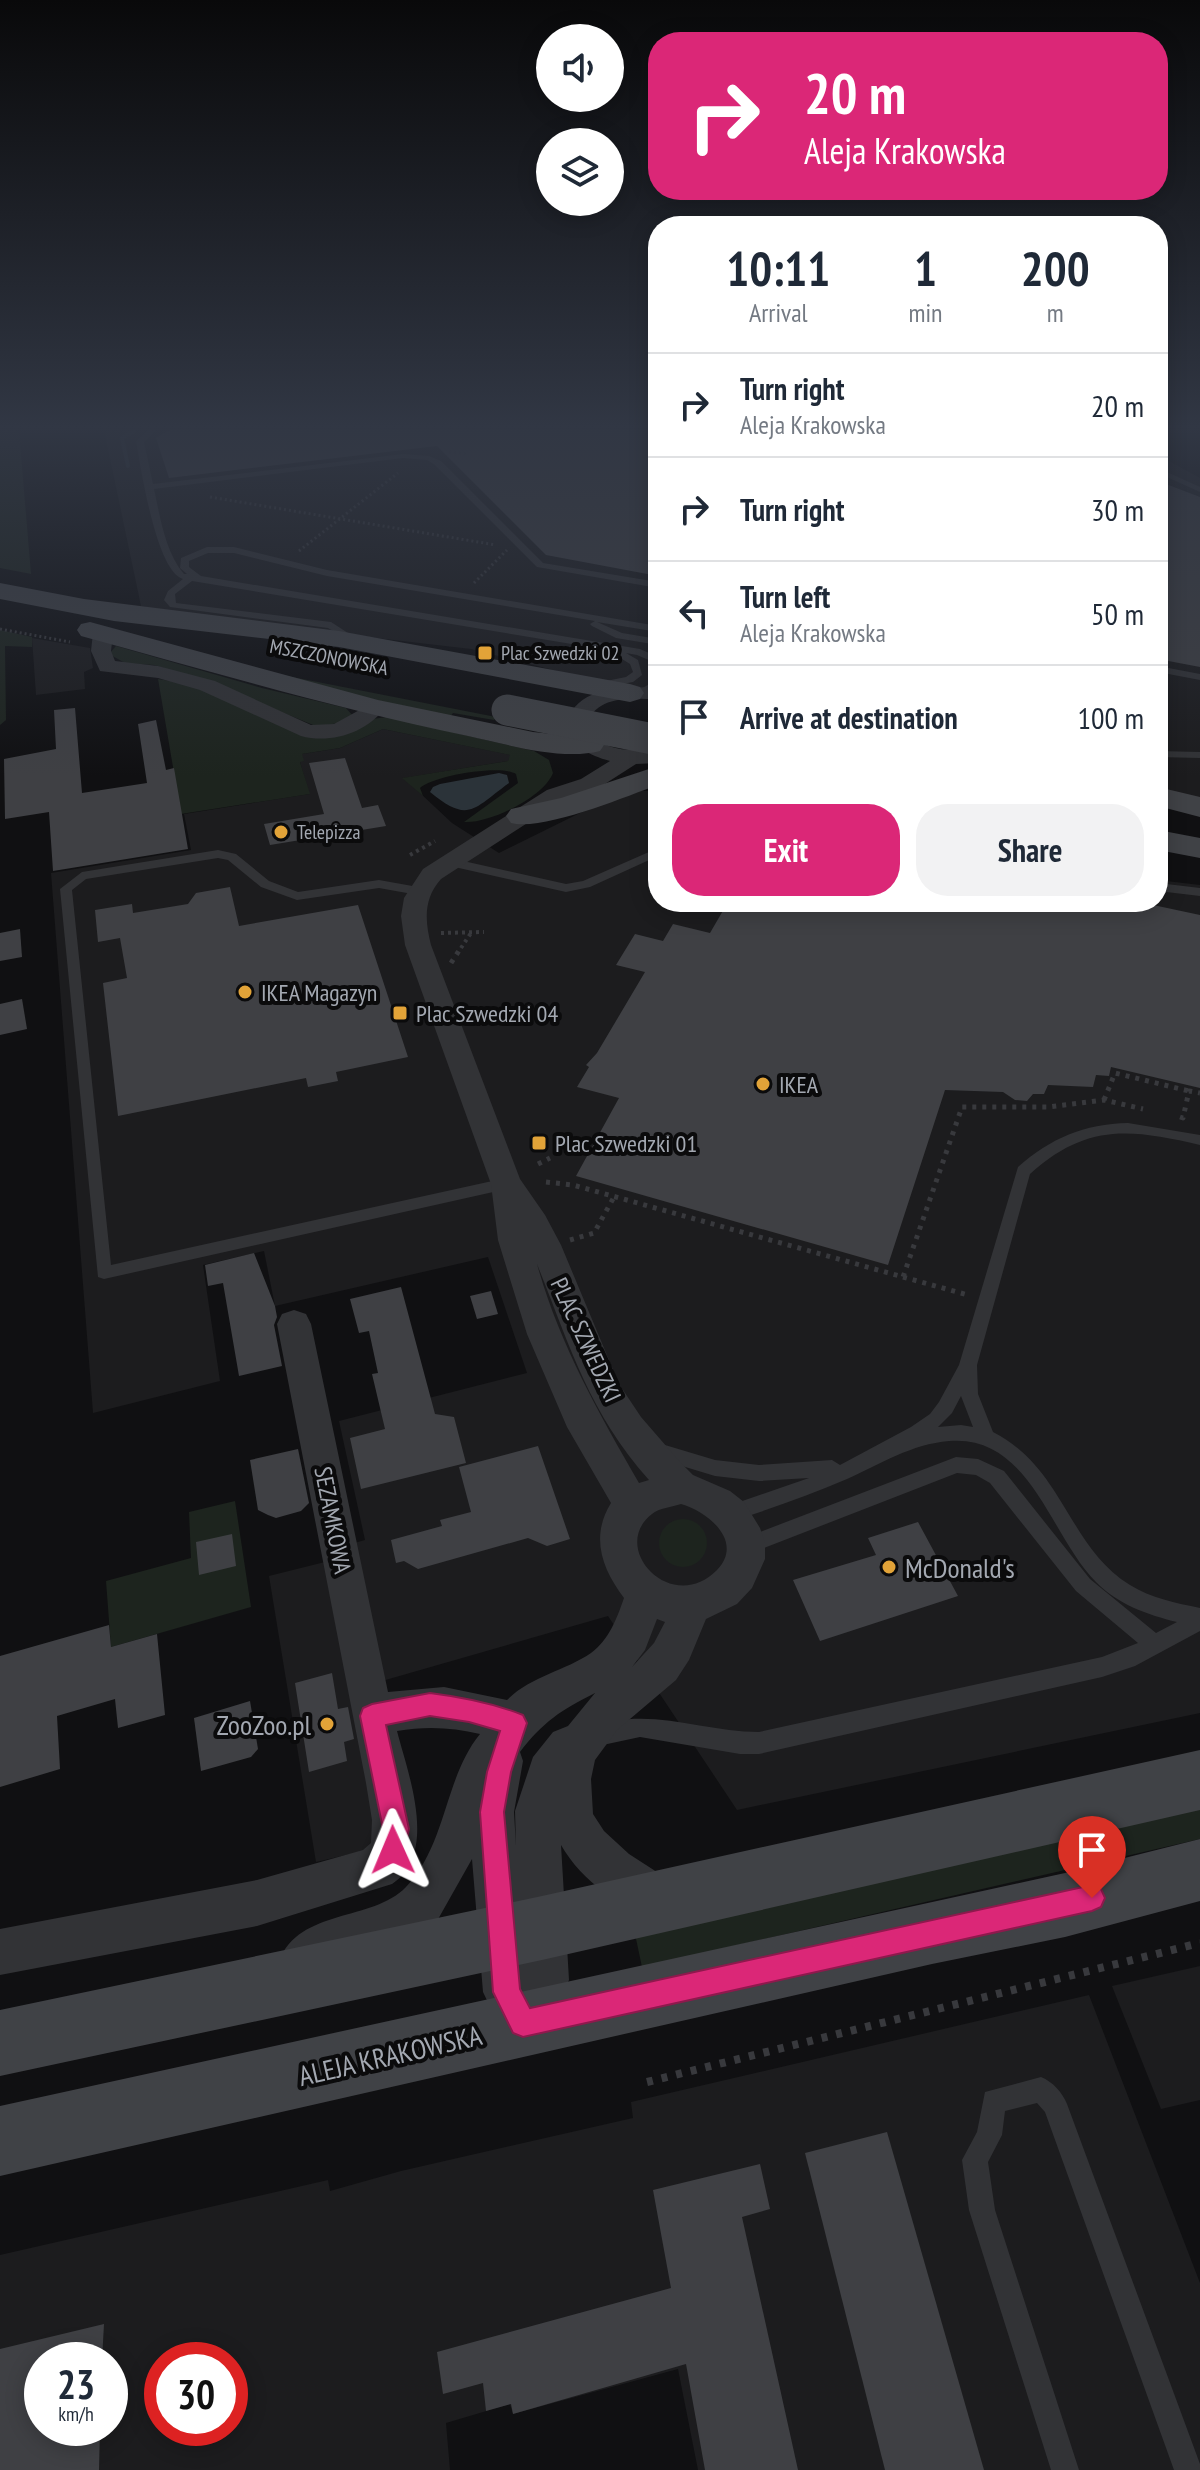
<!DOCTYPE html>
<html lang="en">
<head>
<meta charset="utf-8">
<style>
	body { margin:0; font-family:"PT Sans Narrow",sans-serif; background:#f2f2f3; color:#1f2937; height:100vh; display:flex; flex-direction:column; font-size:30px; white-space:nowrap }
	* { box-sizing:border-box; margin:0 }
	p { font-size:26px; color:#747a83 }
	.icon { flex:none; width:44px; height:44px; fill:none; stroke:currentColor; stroke-width:2; stroke-linecap:round; stroke-linejoin:round }
	.map { position:relative; flex:1; overflow:hidden }
	.panel { position:absolute; left:648px; top:216px; width:520px; height:696px; display:flex; flex-direction:column; background:#fff; border-radius:32px; box-shadow:0 4px 20px #0003 }
	.panel>* { flex:none }
	.hud { position:absolute; left:648px; top:32px; width:520px; height:168px; border-radius:32px; box-shadow:0 4px 20px #0003; background:#db2777; color:#fff; overflow:hidden }
	.buttons { position:absolute; left:536px; top:24px; display:grid; gap:16px }
	.buttons a { display:grid; place-items:center; width:88px; height:88px; border-radius:50%; background:#fff; box-shadow:0 4px 20px #0003; font-size:40px }
	.speed { position:absolute; left:24px; top:2342px; display:flex; gap:16px; font-size:40px; font-weight:700; text-align:center }
	.speed>* { display:grid; place-content:center; width:104px; height:104px; border-radius:50%; background:#fff; box-shadow:0 4px 20px #0003; line-height:1 }
	.speed small { font-size:20px; font-weight:400 }
	.speed .limit { border:12px solid #d22; background:#fff; color:#111 }
	.pin { position:absolute; display:grid; place-items:center; width:68px; height:68px; color:#fff; margin:-82px -34px; border-radius:50% 50% 50% 0; rotate:-45deg; box-shadow:0 0 8px #0007 }
	.pin .icon { rotate:45deg }
	.me { position:absolute; width:88px; margin:-44px; rotate:359deg; stroke-linejoin:round; filter:drop-shadow(0 0 6px #0008) }
	.turn { display:flex; align-items:center; gap:28px; height:168px; padding:0 24px; font-size:36px }
	.turn .icon { width:104px; height:104px; stroke-width:2.5 }
	.turn b { display:block; font-size:56px; line-height:68px }
	.eta { display:flex; justify-content:space-evenly; align-items:center; height:136px; text-align:center }
	.eta b { font-size:48px; font-weight:600; line-height:56px }
	.primary-button { display:flex; gap:16px; margin-top:auto; padding:16px 24px }
	.primary-button a { flex:1; height:92px; border-radius:32px; background:#db2777; color:#fff; font-size:32px; font-weight:600; line-height:92px; text-align:center }
	.primary-button a+a { background:#f2f2f3; color:#1f2937 }
	ul { padding:0; list-style:none }
	li { display:flex; align-items:center; gap:24px; height:104px; padding:0 24px; border-top:2px solid #e0e1e3 }
	li div { flex:1 }
	li b { display:block; font-size:30px }
	li em { font-style:normal }
	.map>svg:first-child { display:block }
	.built { fill:#1c1c1e; fill-rule:evenodd }
	.green { fill:#1d241e }
	.water { fill:#2b3339 }
	.lines { fill:none; stroke-linecap:round; stroke-linejoin:round }
	.stream { stroke:#2b3339; stroke-width:4 }
	.building { fill:#3f4044 }
	.path-far3 { stroke:#38393d; stroke-width:3; stroke-dasharray:2 3; stroke-linecap:butt }
	.path-far2 { stroke:#38393d; stroke-width:4; stroke-dasharray:3 4; stroke-linecap:butt }
	.path-far1 { stroke:#38393d; stroke-width:5; stroke-dasharray:4 6; stroke-linecap:butt }
	.path { stroke:#38393d; stroke-width:8; stroke-dasharray:6 9; stroke-linecap:butt }
	.service { fill:#323336; fill-rule:evenodd }
	.minor { fill:#323336; fill-rule:evenodd }
	.secondary { fill:#404246; fill-rule:evenodd }
	.secondary-bridge { stroke:#404246; stroke-width:31 }
	.route { fill:#db2777; stroke:#8e194d; stroke-width:2 }
	.poi-dot { fill:#e2a338; stroke:#0b0b0c; stroke-width:3 }
	.labels { text-anchor:middle; dominant-baseline:central; stroke-width:8; stroke-linejoin:round; paint-order:stroke }
	.far-poi-label { font-size:20px; fill:#a3a8b1; stroke:#0b0b0c; text-anchor:start }
	.far-street-label { font-size:20px; fill:#a3a8b1; stroke:#0b0b0c }
	.poi-label { font-size:24px; fill:#a3a8b1; stroke:#0b0b0c; text-anchor:start }
	.street-label { font-size:24px; fill:#a3a8b1; stroke:#0b0b0c }
	.near-poi-label { font-size:28px; fill:#a3a8b1; stroke:#0b0b0c; text-anchor:start }
	.near-street-label { font-size:28px; fill:#a3a8b1; stroke:#0b0b0c }
</style>
</head>
<body>
<div class="map">
<svg width="1200" height="2470" viewBox="0 0 1200 2470">
	<rect width="100%" height="100%" fill="#101012"/>
	<g class="built">
		<polygon points="104,430 658,430 658,691 561,672 471,649 195,617 141,606"/>
		<polygon points="1158,455 1200,478 1200,804 1158,793"/>
		<polygon points="32,638 90,648 93,668 84,672 85,689 36,695"/>
		<polygon points="383,729 511,755 508,761 404,778 452,823 499,853 586,810 640,791 658,791 658,902 1158,902 1158,880 1200,885 1200,1713 737,1810 608,1616 382,1681 351,1544 365,1540 339,1421 527,1373 488,1257 275,1306 264,1251 203,1265 220,1381 93,1413 51,873 191,850 184,814 309,794 300,762 302,754 340,748"/>
		<polygon points="325,1562 378,1840 372,1849 316,1862 269,1576"/>
		<polygon points="1200,1966 1200,2100 1161,2109 1112,1986"/>
		<path d="M1089,1995l111,288v187h-502l-20,-101 -165,45 -3,-10 -64,19 4,47h-450v-215l328,-75 2,11 71,-20 232,-53 -2,-16zM42,2360h68v68h-68zM162,2360h68v68h-68z"/>
	</g>
	<g class="green">
		<polygon points="0,430 19,430 31,574 0,568"/>
		<polygon points="0,630 32,637 32,647 5,646 6,720 0,725"/>
		<polygon points="116,646 262,688 346,708 353,716 348,721 318,727 201,679 154,665 125,663 109,654"/>
		<polygon points="247,668 496,717 494,720 453,713 449,718"/>
		<path d="M158,679l31,5 103,46 95,-13 147,34 15,9 4,13c-9,24 -64,51 -89,49l54,-39 -2,-9c-16,-10 -83,2 -96,14l3,8 -21,-18 106,-17 2,-6 -127,-26 -43,19 -38,6 2,7 -4,1 10,32 -129,20z"/>
		<polygon points="235,1501 251,1607 111,1647 106,1581 191,1558 189,1512"/>
		<circle cx="683" cy="1543" r="24"/>
		<polygon points="1200,1808 1200,1839 642,1967 635,1934"/>
	</g>
	<path class="water" d="M499,773l8,2 2,8c-36,26 -40,41 -79,9l3,-5 7,-3z"/>
	<g class="lines">
		<polyline class="stream" points="128,466 122,438 134,431"/>
	</g>
	<g class="building">
		<polygon points="169,430 658,430 658,576 546,555 437,446 169,478 156,438"/>
		<polygon points="1158,481 1200,497 1200,667 1158,659"/>
		<polygon points="75,708 82,793 147,783 138,724 156,720 166,770 174,768 188,849 53,871 49,812 5,819 4,759 56,749 54,710"/>
		<polygon points="345,758 362,808 378,805 386,826 270,845 264,824 324,814 309,763"/>
		<polygon points="230,887 239,926 358,905 408,1057 336,1072 338,1081 308,1087 306,1078 118,1116 103,983 127,978 120,938 98,942 95,910 132,904 133,913 188,904 196,893"/>
		<polygon points="728,902 921,902 943,907 944,902 1139,902 1200,915 1200,1088 1111,1067 1109,1076 1096,1075 1093,1087 1048,1085 1044,1094 1033,1094 1027,1101 1015,1100 1003,1092 945,1090 888,1265 576,1176 619,1098 577,1087 589,1067 586,1065 597,1053 645,972 616,965 635,934 663,941 673,924 710,933"/>
		<polygon points="20,929 22,957 0,961 0,933"/>
		<polygon points="22,999 27,1029 0,1035 0,1004"/>
		<polygon points="254,1253 275,1306 277,1317 274,1325 282,1366 239,1376 223,1283 208,1286 205,1265"/>
		<polygon points="401,1287 435,1414 454,1417 466,1463 361,1489 350,1438 385,1429 372,1374 378,1373 369,1331 359,1333 350,1299"/>
		<polygon points="491,1291 498,1314 477,1319 470,1296"/>
		<polygon points="538,1446 570,1539 547,1546 528,1538 418,1569 404,1561 396,1563 391,1540 442,1526 440,1520 471,1512 459,1467"/>
		<polygon points="298,1449 309,1503 301,1511 276,1518 268,1515 258,1510 250,1460"/>
		<polygon points="918,1522 958,1596 820,1641 793,1580 876,1555 868,1538"/>
		<polygon points="232,1534 236,1566 199,1575 196,1542"/>
		<polygon points="109,1625 111,1647 157,1634 165,1715 118,1728 115,1699 57,1716 60,1769 0,1787 0,1656"/>
		<polygon points="332,1673 338,1709 348,1707 354,1739 344,1742 347,1761 309,1772 295,1683"/>
		<polygon points="250,1701 258,1749 251,1757 201,1771 194,1718"/>
		<polygon points="887,2132 984,2470 885,2470 805,2153"/>
		<polygon points="760,2164 770,2209 742,2217 798,2470 705,2470 686,2364 513,2414 511,2404 486,2411 483,2383 443,2394 437,2352 671,2288 653,2190"/>
		<polygon points="104,2324 102,2360 42,2360 42,2428 100,2428 99,2470 0,2470 0,2349"/>
	</g>
	<g class="lines">
		<g class="path-far3">
			<polyline points="449,452 467,454"/>
			<polyline points="210,497 496,545"/>
			<polyline points="299,551 398,473"/>
			<polyline points="474,583 507,550"/>
			<polyline points="0,629 70,642"/>
		</g>
		<g class="path-far2">
			<polyline points="410,855 435,841"/>
			<polyline points="441,933 484,932"/>
			<polyline points="461,948 471,933"/>
		</g>
		<g class="path-far1">
			<polyline points="451,963 462,946"/>
			<polyline points="1104,1100 1115,1073 1189,1091"/>
			<polyline points="1180,1117 1183,1118 1189,1091 1200,1093"/>
			<polyline points="538,1164 550,1158"/>
			<polyline points="546,1182 573,1185 903,1277 962,1107 1048,1107 1104,1100 1143,1109"/>
			<polyline points="570,1240 594,1233 614,1197"/>
			<polyline points="903,1277 968,1295"/>
		</g>
		<polyline class="path" points="647,2082 1200,1943"/>
		<g class="service">
			<path d="M148,430h8l-12,12 9,42 250,-30 26,2 12,5 102,102 115,19v6l-121,-21 -102,-102 -8,-5 -24,-2 -249,31c6,27 11,63 30,85h3l-7,-6 1,-10 26,-11h27l93,23 331,56v6l-61,-10 25,11 36,6v6l-42,-7 -24,-12 -2,-2 5,-3 -268,-45 -93,-23h-26l-19,8v6l12,9 439,73 18,8v7l-21,-9 -11,-2 12,7 4,15 -9,7 -33,6 -4,-1v-4l30,-6 7,-5 -3,-8 -16,-10v-3l-422,-70 -17,13 1,9 155,19 17,11 -9,9 -5,-3 4,-5 -10,-6 -158,-21 -6,-7 4,-9 15,-12c-27,-8 -42,-111 -47,-138z"/>
			<polygon points="1158,468 1200,487 1200,492 1158,473"/>
			<polygon points="1158,666 1200,674 1200,680 1158,672"/>
			<polygon points="658,679 658,686 643,695 634,693"/>
			<polygon points="1158,751 1200,752 1200,758 1158,757"/>
			<polygon points="658,848 658,856 590,887 566,892 450,866 444,862 450,858 566,884 583,881"/>
			<polygon points="218,850 236,854 269,881 298,892 379,880 418,887 424,891 418,895 379,888 297,900 261,887 228,860 218,858 86,879 72,890 111,1265 506,1178 511,1180 514,1184 511,1188 104,1279 98,1277 60,889 82,872"/>
			<polygon points="1158,883 1200,888 1200,896 1158,891"/>
			<path d="M1128,1123l72,12v10c-70,-16 -113,-22 -170,29l-53,191 1,29 15,38c71,36 75,115 137,153 21,13 46,18 70,23v23l-65,35 -33,11 -343,77h-19l-100,-17 -42,9 -7,-4 -4,-7 4,-7c55,-23 111,4 168,4l343,-75 36,-14 -62,-52 -86,-108 -14,-8 -19,-2 -211,82 -7,-3 -3,-6 3,-6 217,-83 22,2 26,12 86,108 66,54 21,-11c-29,-7 -60,-18 -81,-40 -46,-46 -66,-148 -147,-141 -37,3 -69,23 -102,38 -38,16 -76,30 -115,42l-7,-2 -2,-6 2,-6 84,-29 -50,3 -44,-5 -66,-20 -3,-6 3,-6 6,-2 60,18 44,5 73,-5 8,5 71,-38 19,-13 9,-12 20,-37 59,-198c33,-29 66,-43 110,-44zM961,1396l12,31 -12,-2 -23,2 14,-14z"/>
			<path d="M1041,2077c12,5 21,15 26,27l133,360v6h-26l-129,-358 -8,-9 -32,8 -3,24 -14,27 7,48 84,260h-28l-82,-260 -7,-50 15,-28 8,-40z"/>
		</g>
		<g class="minor">
			<path d="M103,627l10,6 -2,18 4,10 43,5 57,15 96,44 23,-1 40,-22 11,6c-19,25 -54,36 -84,28l-101,-46 -42,-12 -58,-7 -9,-20 2,-18z"/>
			<path d="M634,687l24,1v12c-27,-2 -64,-5 -72,27 15,26 46,24 72,22v14l-22,1 -39,25 -34,11 -122,79c-18,20 -16,42 -10,66l89,234 25,36 16,30 58,139 22,33 39,45 13,13 37,16 14,11 16,26 5,15v16l-13,29 -15,16 -31,15 -17,41 -13,20 -59,50 -22,30 -4,19 2,35 11,17 25,23 48,31 7,16 -7,16 -16,7c-39,-16 -79,-42 -100,-79l8,135 -29,60 -17,7 -17,-7 -23,-48 -11,-133 -35,62 -43,24 -44,13 -48,26 -17,-6 -6,-17c21,-53 93,-39 127,-74 41,-43 38,-109 74,-153 -28,-7 -55,-8 -83,-3 11,43 42,122 -5,153l-135,42 -257,49v-46l257,-49 106,-30 8,-7 1,-23 -6,-37 -89,-459 5,-10 12,-4 12,4 5,10 77,368 56,-5 63,13c24,-24 58,-29 84,-47 18,-13 26,-35 33,-55 -22,-29 -34,-61 -13,-95l-44,-76 -40,-93 -29,-94 -7,-56 -86,-239 -4,-29 3,-18 19,-29 124,-79 34,-11 29,-18c-22,-6 -35,-14 -46,-34 10,-33 40,-39 70,-40zM537,1264c33,82 51,147 112,216l-10,3c-41,-71 -80,-140 -102,-219zM681,1504c28,8 63,38 36,66 -45,46 -109,-22 -65,-56 7,-6 20,-7 29,-10zM657,1619l8,3 -11,21 -22,24 13,-17zM595,1693l-27,33 -15,6 -20,25 -18,54 1,35 -2,-34 9,-51 -3,-9c23,-30 41,-42 75,-59z"/>
		</g>
		<g class="secondary">
			<polygon points="0,583 84,599 339,631 630,684 640,687 644,693 640,699 630,702 339,647 114,621 0,599"/>
			<path d="M90,622l288,78 155,32 67,7 4,6 -4,6c-39,10 -94,-7 -132,-15 -131,-27 -259,-65 -387,-100l-4,-6 4,-6z"/>
			<path d="M658,766v19c-34,12 -114,46 -147,38l-5,-7 5,-7 50,-11z"/>
			<polygon points="1158,787 1200,797 1200,817 1158,806"/>
			<polygon points="1158,830 1200,838 1200,858 1158,850"/>
			<polygon points="1200,1750 1200,1810 542,1960 0,2076 0,2010 542,1896"/>
			<polygon points="1200,1839 1200,1901 1065,1937 932,1964 0,2176 0,2106 1065,1873"/>
		</g>
		<polyline class="secondary-bridge" points="507,710 658,740"/>
	</g>
	<linearGradient id="sky" x2="0" y2="1"><stop stop-color="#09090a"/><stop offset="0.55" stop-color="#313744"/><stop offset="1" stop-color="#313744" stop-opacity="0"/></linearGradient>
	<rect width="1200" height="776" fill="url(#sky)"/>
	<path class="route" d="M430,1693c32,4 63,10 93,22l4,8 -16,49 -7,40 16,177 10,19 562,-123 9,4 4,9 -4,9 -9,4 -569,126 -10,-4 -20,-41 -13,-180 7,-40 13,-41 -31,-9 -39,-6 -44,9 23,104 -7,30 -9,4 -9,-4 -4,-9 3,-21 -23,-113 3,-8 9,-4z"/>
	<g class="poi-dot">
		<rect x="477" y="645" width="16" height="16" rx="4"/>
		<circle cx="281" cy="832" r="8"/>
		<circle cx="245" cy="992" r="8"/>
		<rect x="392" y="1005" width="16" height="16" rx="4"/>
		<circle cx="763" cy="1084" r="8"/>
		<rect x="531" y="1135" width="16" height="16" rx="4"/>
		<circle cx="889" cy="1567" r="8"/>
		<circle cx="327" cy="1724" r="8"/>
	</g>
	<g class="labels">
		<g class="far-poi-label">
			<text x="501" y="653">Plac Szwedzki 02</text>
			<text x="297" y="832">Telepizza</text>
		</g>
		<g class="far-street-label">
			<text transform="translate(329 657) rotate(11)">MSZCZONOWSKA</text>
		</g>
		<g class="poi-label">
			<text x="261" y="992">IKEA Magazyn</text>
			<text x="416" y="1013">Plac Szwedzki 04</text>
			<text x="779" y="1084">IKEA</text>
			<text x="555" y="1143">Plac Szwedzki 01</text>
		</g>
		<g class="street-label">
			<text transform="translate(586 1340) rotate(65)">PLAC SZWEDZKI</text>
			<text transform="translate(333 1520) rotate(79)">SEZAMKOWA</text>
		</g>
		<g class="near-poi-label">
			<text x="905" y="1567">McDonald's</text>
			<text x="311" y="1724" text-anchor="end">ZooZoo.pl</text>
		</g>
		<g class="near-street-label">
			<text transform="translate(390 2055) rotate(-13)">ALEJA KRAKOWSKA</text>
		</g>
	</g>
</svg>
<div class="buttons">
<a><svg class="icon" aria-label="sound" viewBox="0 0 24 24"><path d="M4 9h4l5-4v14l-5-4H4zM17 9q2 3 0 6"/></svg></a>
<a><svg class="icon" aria-label="layers" viewBox="0 0 24 24"><path d="M12 4l9 5-9 5-9-5zM3 14l9 5 9-5"/></svg></a>
</div>
<div class="speed"><div>23<small>km/h</small></div><div class="limit">30</div></div>
<div class="pin" style="left:1092px;top:1898px;background:#d93025"><svg class="icon" aria-label="arrive" viewBox="0 0 24 24"><path d="M6 21V4h12l-3 4 3 4H6"/></svg></div>
<svg class="me" style="left:393px;top:1850px" viewBox="-20 -20 40 40"><path d="M0-17L14 15 0 8-14 15z" fill="#db2777" stroke="#fff" stroke-width="4"/></svg>
<div class="hud">
<div class="turn"><svg class="icon" aria-label="right" viewBox="0 0 24 24"><path d="M7 20v-9h11M14 6l5 5-5 5"/></svg><div><b>20 m</b>Aleja Krakowska</div></div>
</div>
<section class="panel">
<div class="eta">
<div><b>10:11</b><p>Arrival</p></div>
<div><b>1</b><p>min</p></div>
<div><b>200</b><p>m</p></div>
</div>
<ul>
<li><svg class="icon" aria-label="right" viewBox="0 0 24 24"><path d="M7 20v-9h11M14 6l5 5-5 5"/></svg><div><b>Turn right</b><p>Aleja Krakowska</p></div><em>20 m</em></li>
<li><svg class="icon" aria-label="right" viewBox="0 0 24 24"><path d="M7 20v-9h11M14 6l5 5-5 5"/></svg><div><b>Turn right</b></div><em>30 m</em></li>
<li><svg class="icon" aria-label="left" viewBox="0 0 24 24"><path d="M17 20v-9H6M10 6l-5 5 5 5"/></svg><div><b>Turn left</b><p>Aleja Krakowska</p></div><em>50 m</em></li>
<li><svg class="icon" aria-label="arrive" viewBox="0 0 24 24"><path d="M6 21V4h12l-3 4 3 4H6"/></svg><div><b>Arrive at destination</b></div><em>100 m</em></li>
</ul>
<div class="primary-button"><a>Exit</a><a>Share</a></div>
</section>
</div>
</body>
</html>
